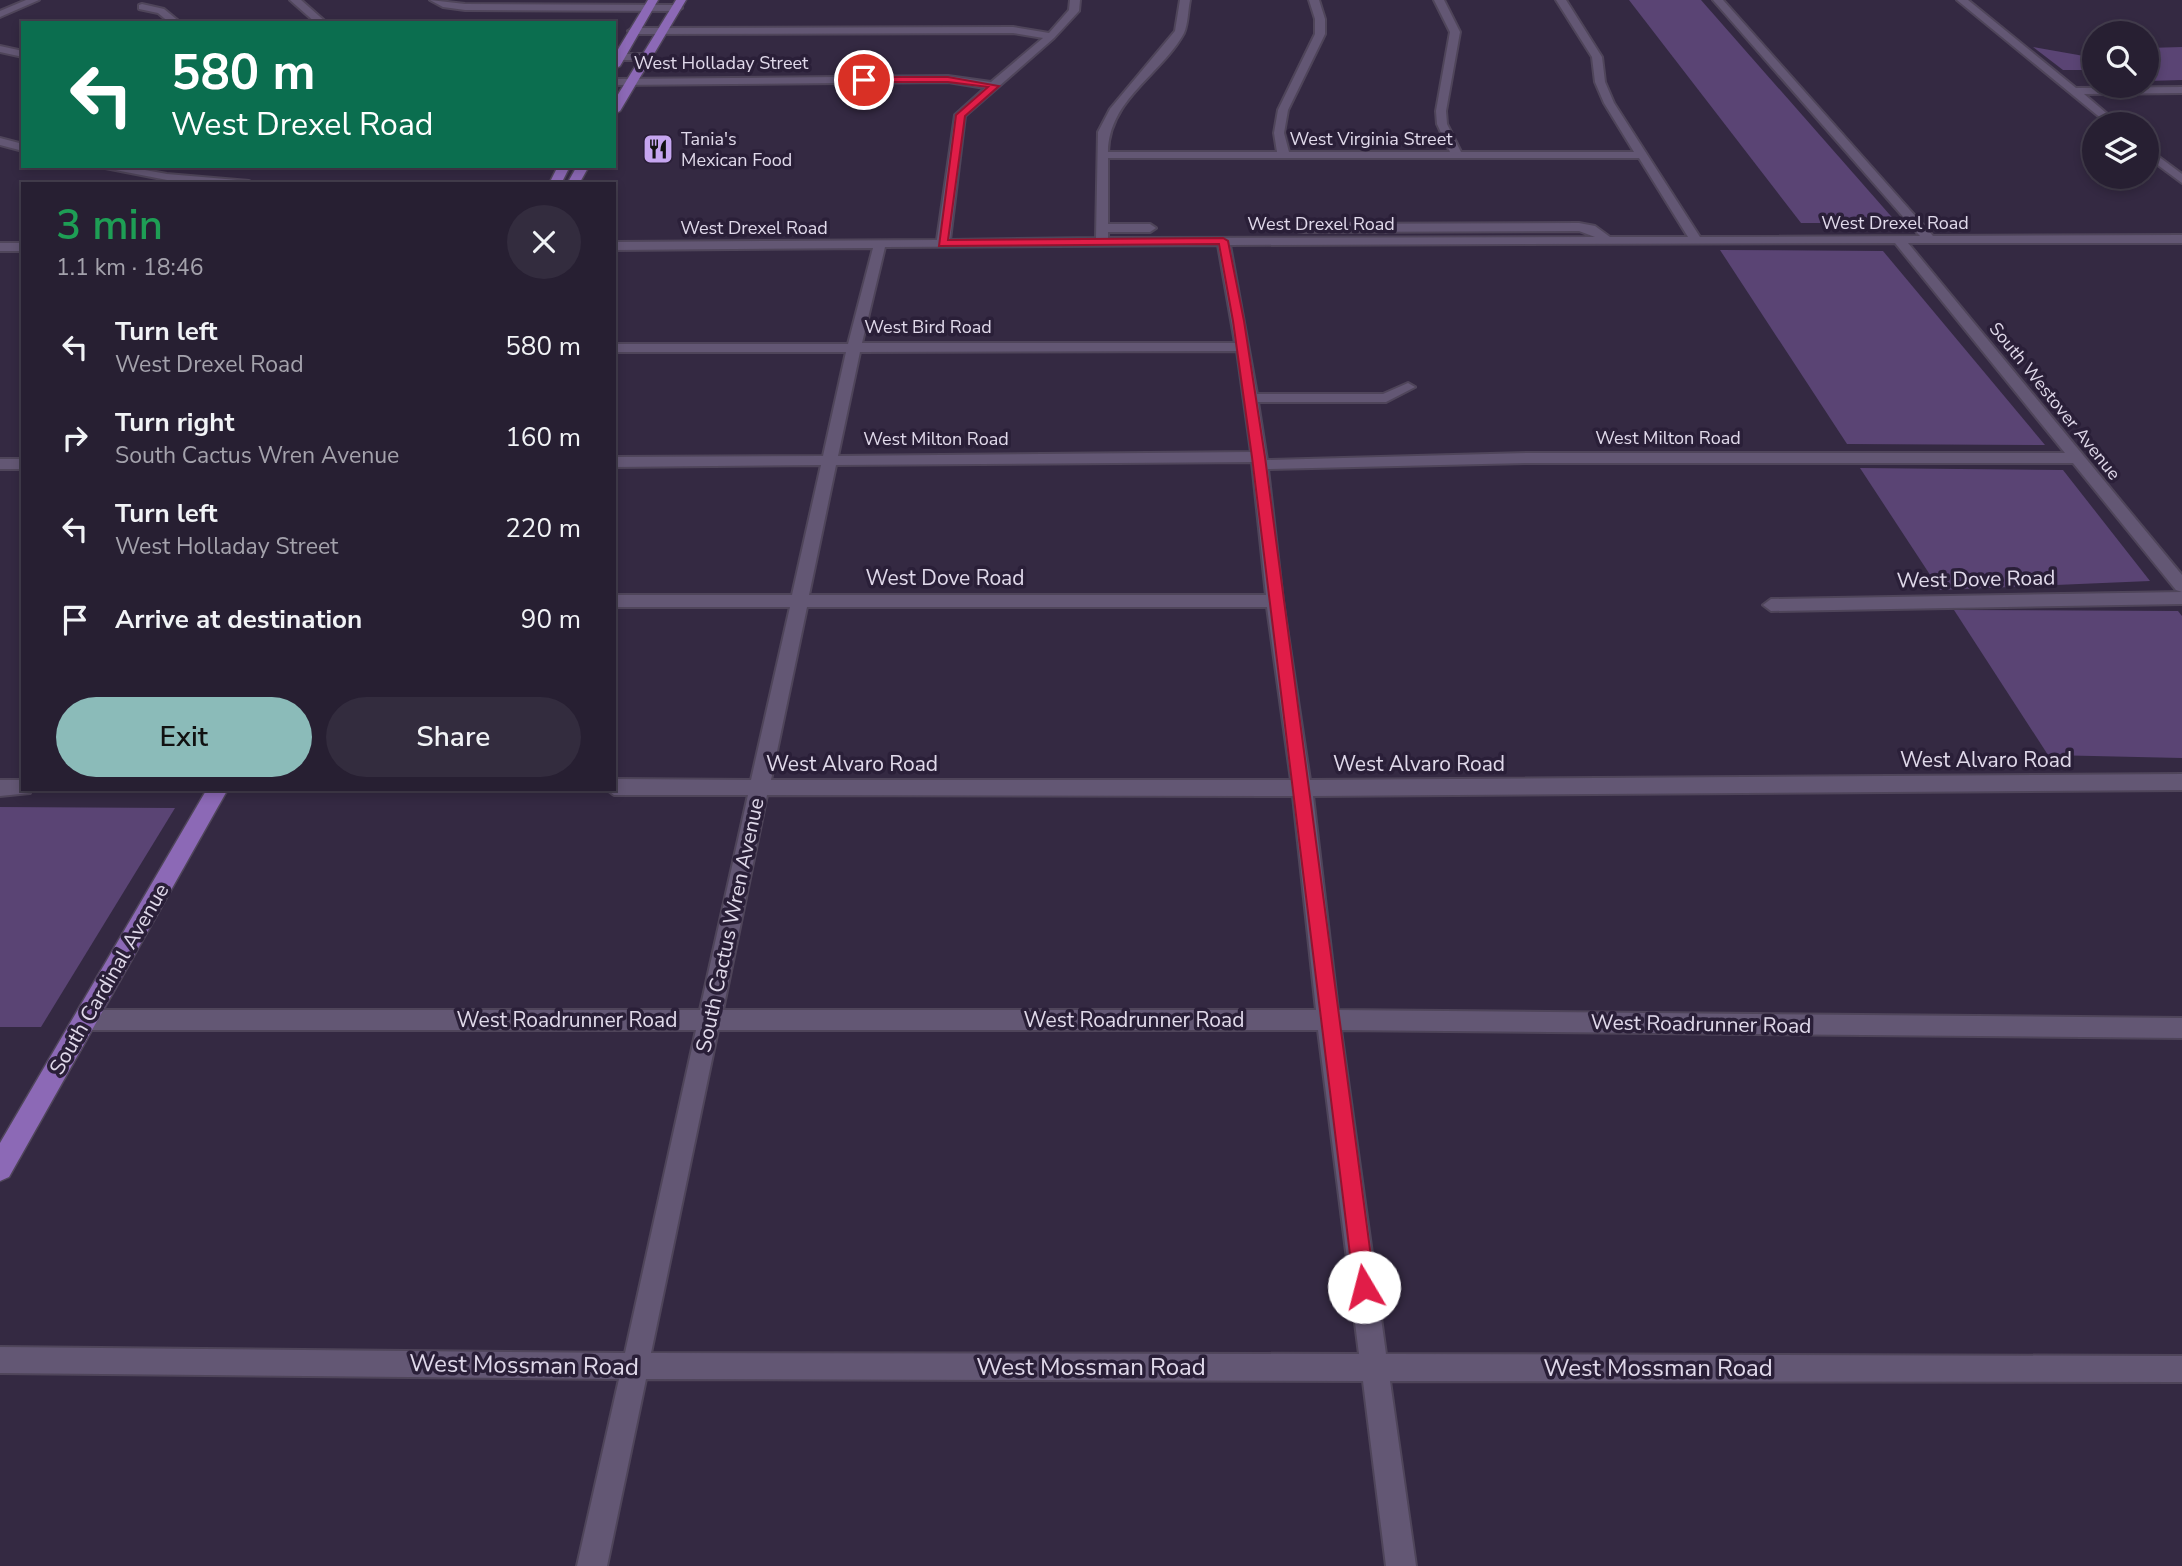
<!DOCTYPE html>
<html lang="en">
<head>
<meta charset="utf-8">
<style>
	body { margin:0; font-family:"Nunito Sans",sans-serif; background:#332c3e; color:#f1f3f6; height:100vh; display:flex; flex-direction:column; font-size:26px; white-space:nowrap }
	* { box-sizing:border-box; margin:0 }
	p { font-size:23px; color:#a4a2ac }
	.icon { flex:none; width:38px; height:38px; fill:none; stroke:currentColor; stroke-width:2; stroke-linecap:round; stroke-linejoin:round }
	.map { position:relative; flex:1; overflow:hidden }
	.drawer { position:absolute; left:21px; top:182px; width:595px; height:609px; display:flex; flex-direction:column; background:#271f32; border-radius:0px; box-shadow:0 4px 10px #0003,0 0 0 2px #433d4d }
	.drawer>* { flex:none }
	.hud { position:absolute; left:21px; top:21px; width:595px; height:147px; border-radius:0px; box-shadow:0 4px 10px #0003,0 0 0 2px #433d4d; background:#0b6e4f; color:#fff; overflow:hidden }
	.tools { position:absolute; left:2082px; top:21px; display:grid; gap:14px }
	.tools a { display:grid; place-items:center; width:77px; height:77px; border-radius:50%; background:#271f32; box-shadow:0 4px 10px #0003,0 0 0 2px #433d4d; font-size:35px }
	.pin { position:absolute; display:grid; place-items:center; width:60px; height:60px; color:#fff; margin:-30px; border:4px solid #fff; border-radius:50%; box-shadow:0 2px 7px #0007 }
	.me { position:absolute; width:77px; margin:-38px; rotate:352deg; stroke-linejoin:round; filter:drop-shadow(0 0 5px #0008) }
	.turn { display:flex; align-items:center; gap:24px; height:147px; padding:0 35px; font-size:32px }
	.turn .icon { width:91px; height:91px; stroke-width:2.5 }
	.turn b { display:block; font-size:49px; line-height:60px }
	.round { display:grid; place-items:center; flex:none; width:74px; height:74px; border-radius:37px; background:#332c3e }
	.summary { display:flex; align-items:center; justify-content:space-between; height:119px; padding:0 35px }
	h1 { font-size:42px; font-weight:600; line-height:52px; color:#1e9e55 }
	.primary-button { display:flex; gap:14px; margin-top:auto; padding:14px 35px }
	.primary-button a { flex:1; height:80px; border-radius:42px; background:#8bbbb9; color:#111; font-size:28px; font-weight:600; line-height:80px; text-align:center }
	.primary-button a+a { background:#332c3e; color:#f1f3f6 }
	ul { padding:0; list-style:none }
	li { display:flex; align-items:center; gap:21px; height:91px; padding:0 35px }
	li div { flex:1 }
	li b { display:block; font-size:26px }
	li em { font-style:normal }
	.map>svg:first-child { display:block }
	.green { fill:#5a4474 }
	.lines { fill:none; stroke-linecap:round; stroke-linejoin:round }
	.minor-casing { stroke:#4f455a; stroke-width:4 }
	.major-casing { stroke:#4f455a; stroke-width:3 }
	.minor { fill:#635774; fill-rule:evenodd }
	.major { fill:#8c69b6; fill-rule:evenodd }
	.route { fill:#e11d48; stroke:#92132f; stroke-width:2 }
	.labels { text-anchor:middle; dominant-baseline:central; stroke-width:7; stroke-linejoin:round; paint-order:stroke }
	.far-street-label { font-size:18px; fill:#e0d9ea; stroke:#2a1f38 }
	.far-poi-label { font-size:18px; fill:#e0d9ea; stroke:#2a1f38; text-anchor:start }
	.street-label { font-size:21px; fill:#e0d9ea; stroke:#2a1f38 }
	.near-street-label { font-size:24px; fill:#e0d9ea; stroke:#2a1f38 }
</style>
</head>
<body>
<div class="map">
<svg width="2182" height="1566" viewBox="0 0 2182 1566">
	<rect width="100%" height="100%" fill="#342942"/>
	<g class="green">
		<polygon points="1629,0 1701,0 1897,223 1801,223"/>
		<polygon points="2033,47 2084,56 2095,65 2095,70 2063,70"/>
		<polygon points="2182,47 2182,80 2147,81 2147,48"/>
		<polygon points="1720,250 1883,251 2045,445 1847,444"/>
		<polygon points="1860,468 2063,470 2150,581 1940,590"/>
		<polygon points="1954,610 2178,611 2182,616 2182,758 2048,755"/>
		<polygon points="0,807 175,808 41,1027 0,1027"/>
	</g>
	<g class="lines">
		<g class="minor-casing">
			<g id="minor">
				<polygon points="26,0 39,0 0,17 0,11"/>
				<polygon points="290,0 301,0 327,23 316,23"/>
				<polygon points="430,0 465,4 677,5 682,8 677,11 465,10 443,7"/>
				<path d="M1070,0h10l-1,11 -25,27 -89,78 -15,124 146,-2 2,-106 12,-23 65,-78 5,-31h10c-2,10 -2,24 -6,33 -23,42 -75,66 -76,119h169l-3,-19 4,-23 37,-76v-15l-6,-19h10l6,19v15l-37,76 -4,23 5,19h161l-13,-28 -1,-13 14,-79 -16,-32h10l16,32 -14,79 1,13 14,28h173l-30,-49 -9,-21 -3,-25 -36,-57h10l36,57 3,25 9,21 86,134 220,-1 -207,-236h10l210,236 249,-1v8h-274l274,332v17l-6,-2 -103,-127h-545l-260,6 15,132 27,179 872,-6v16l-869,6 25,214 844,8v20l-841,-8 45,324 796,2v26l-792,-1 26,185h-30l-23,-185 -717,-2 -39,187h-30l42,-187 -619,-6v-26l625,6 71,-323h-610l-8,-3 -3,-7 3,-7 8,-3h614l48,-215h-134l-8,-6h8v-10l137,1 39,-173h-176v-12h178l29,-130 -207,2v-10l209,-1 23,-104h-232v-8h234l25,-96 -259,2v-8l323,-2 18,-125 30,-27 -37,-6 -334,3v-6l334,-3 43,6 52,-44 -30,-5 -380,1 -5,-3 5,-3 380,-1 36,6 20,-23zM1108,158h531l49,79h-78l-15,-11 -16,-3 -280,1 -6,4 6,4 280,-1 16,6 -487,1v-6h42l6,-4 -6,-4h-42zM1895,243l170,210h-537l-261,7 -9,-58h128l29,-15 -7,-4 -25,11h-126l-27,-149zM1218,245l17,98h-373l23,-96zM1237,351l14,101 -413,4 22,-104zM1252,462l14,133h-457l27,-130zM807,607h460l24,173h-520zM767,795l526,1 23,214h-593zM718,1030h600l41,324 -708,-1z"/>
				<polygon points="1957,0 1968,0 2076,88 2182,87 2182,93 2084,94 2119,124 2108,124"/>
				<polygon points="142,4 164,9 181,23 170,23 158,13 139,9 139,5"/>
				<polygon points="0,46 23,51 23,57 0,52"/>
				<polygon points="614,54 649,54 654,57 649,60 614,60"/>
				<polygon points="0,138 23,144 23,151 0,145"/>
				<polygon points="2147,148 2182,174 2182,183 2147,157"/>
				<polygon points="95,166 123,166 167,174 249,181 255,184 167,180"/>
				<rect x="0" y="243" width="23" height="8"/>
				<rect x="0" y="459" width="23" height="10"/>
				<polygon points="2182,592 2182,604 1771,611 1763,605 1771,599"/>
				<polygon points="0,780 23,780 23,789 32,789 30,793 0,796"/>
			</g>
		</g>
		<g class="major-casing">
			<g id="major">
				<polygon points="648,0 658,0 620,66 614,69 614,56"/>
				<polygon points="676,0 686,0 620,111 614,114 614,101"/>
				<polygon points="558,166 570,166 561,184 549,184"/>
				<polygon points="577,166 589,166 579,184 567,184"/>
				<polygon points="207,789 228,789 9,1177 0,1181 0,1143"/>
			</g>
		</g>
		<use href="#minor" class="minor"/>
		<use href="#major" class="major"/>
	</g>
	<polygon class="route" points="864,77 948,77 999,86 965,116 948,240 1223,238 1228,241 1244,321 1265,457 1375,1287 1372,1295 1364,1298 1357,1295 1354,1287 1252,457 1233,321 1219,244 939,246 956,115 988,87 948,82 861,82"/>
	<defs>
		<g id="restaurant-square" transform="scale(1.575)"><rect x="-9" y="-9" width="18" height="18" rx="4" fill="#c6a6f0" stroke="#2a1f38"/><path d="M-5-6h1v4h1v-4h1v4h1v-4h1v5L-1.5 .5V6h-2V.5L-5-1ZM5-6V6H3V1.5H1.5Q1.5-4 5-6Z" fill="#111"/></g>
	</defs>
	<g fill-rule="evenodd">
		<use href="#restaurant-square" x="658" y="149"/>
	</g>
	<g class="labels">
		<g class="far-street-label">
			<text x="721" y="63">West Holladay Street</text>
			<text x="1371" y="139">West Virginia Street</text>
			<text x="1895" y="223">West Drexel Road</text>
			<text x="1321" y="224">West Drexel Road</text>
			<text x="754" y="228">West Drexel Road</text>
			<text x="928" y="327">West Bird Road</text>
			<text transform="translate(2055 401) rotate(51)">South Westover Avenue</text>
			<text x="1668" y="438">West Milton Road</text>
			<text x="936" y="439">West Milton Road</text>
		</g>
		<g class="far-poi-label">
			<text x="681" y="139">Tania's<tspan x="681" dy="21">Mexican Food</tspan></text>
		</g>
		<g class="street-label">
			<text x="945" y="578">West Dove Road</text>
			<text transform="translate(1976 579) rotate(-1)">West Dove Road</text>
			<text x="1986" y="760">West Alvaro Road</text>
			<text x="852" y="764">West Alvaro Road</text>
			<text x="1419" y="764">West Alvaro Road</text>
			<text transform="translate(730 925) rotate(-78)">South Cactus Wren Avenue</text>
			<text transform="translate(109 979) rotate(-60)">South Cardinal Avenue</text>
			<text x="567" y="1020">West Roadrunner Road</text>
			<text x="1134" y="1020">West Roadrunner Road</text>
			<text transform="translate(1701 1024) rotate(1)">West Roadrunner Road</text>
		</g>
		<g class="near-street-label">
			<text transform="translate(524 1365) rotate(1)">West Mossman Road</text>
			<text x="1091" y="1367">West Mossman Road</text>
			<text x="1658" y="1368">West Mossman Road</text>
		</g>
	</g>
</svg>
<div class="tools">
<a><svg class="icon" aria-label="search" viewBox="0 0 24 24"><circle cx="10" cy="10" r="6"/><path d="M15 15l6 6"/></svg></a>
<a><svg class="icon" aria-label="layers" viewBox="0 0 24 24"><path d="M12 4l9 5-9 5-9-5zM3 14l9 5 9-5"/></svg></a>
</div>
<div class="pin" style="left:864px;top:80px;background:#d93025"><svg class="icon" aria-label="arrive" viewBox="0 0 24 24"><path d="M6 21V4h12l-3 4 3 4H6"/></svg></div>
<svg class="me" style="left:1364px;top:1287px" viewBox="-20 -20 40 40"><circle r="19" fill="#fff"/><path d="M0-13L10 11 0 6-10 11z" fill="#e11d48"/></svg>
<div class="hud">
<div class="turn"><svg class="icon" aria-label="left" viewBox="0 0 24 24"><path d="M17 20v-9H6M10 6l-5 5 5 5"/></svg><div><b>580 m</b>West Drexel Road</div></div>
</div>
<section class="drawer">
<div class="summary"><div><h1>3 min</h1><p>1.1 km · 18:46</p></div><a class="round"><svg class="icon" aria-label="close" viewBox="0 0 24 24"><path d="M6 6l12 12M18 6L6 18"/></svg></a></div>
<ul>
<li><svg class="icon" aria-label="left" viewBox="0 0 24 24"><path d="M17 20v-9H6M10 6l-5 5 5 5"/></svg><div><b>Turn left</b><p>West Drexel Road</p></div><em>580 m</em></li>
<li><svg class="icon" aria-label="right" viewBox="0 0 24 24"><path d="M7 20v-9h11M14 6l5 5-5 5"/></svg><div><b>Turn right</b><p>South Cactus Wren Avenue</p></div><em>160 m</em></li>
<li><svg class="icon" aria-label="left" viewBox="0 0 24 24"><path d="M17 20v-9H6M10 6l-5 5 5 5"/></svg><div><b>Turn left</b><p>West Holladay Street</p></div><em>220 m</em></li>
<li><svg class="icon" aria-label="arrive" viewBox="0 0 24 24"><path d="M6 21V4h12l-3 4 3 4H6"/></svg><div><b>Arrive at destination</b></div><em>90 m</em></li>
</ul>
<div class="primary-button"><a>Exit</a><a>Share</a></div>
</section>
</div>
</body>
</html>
